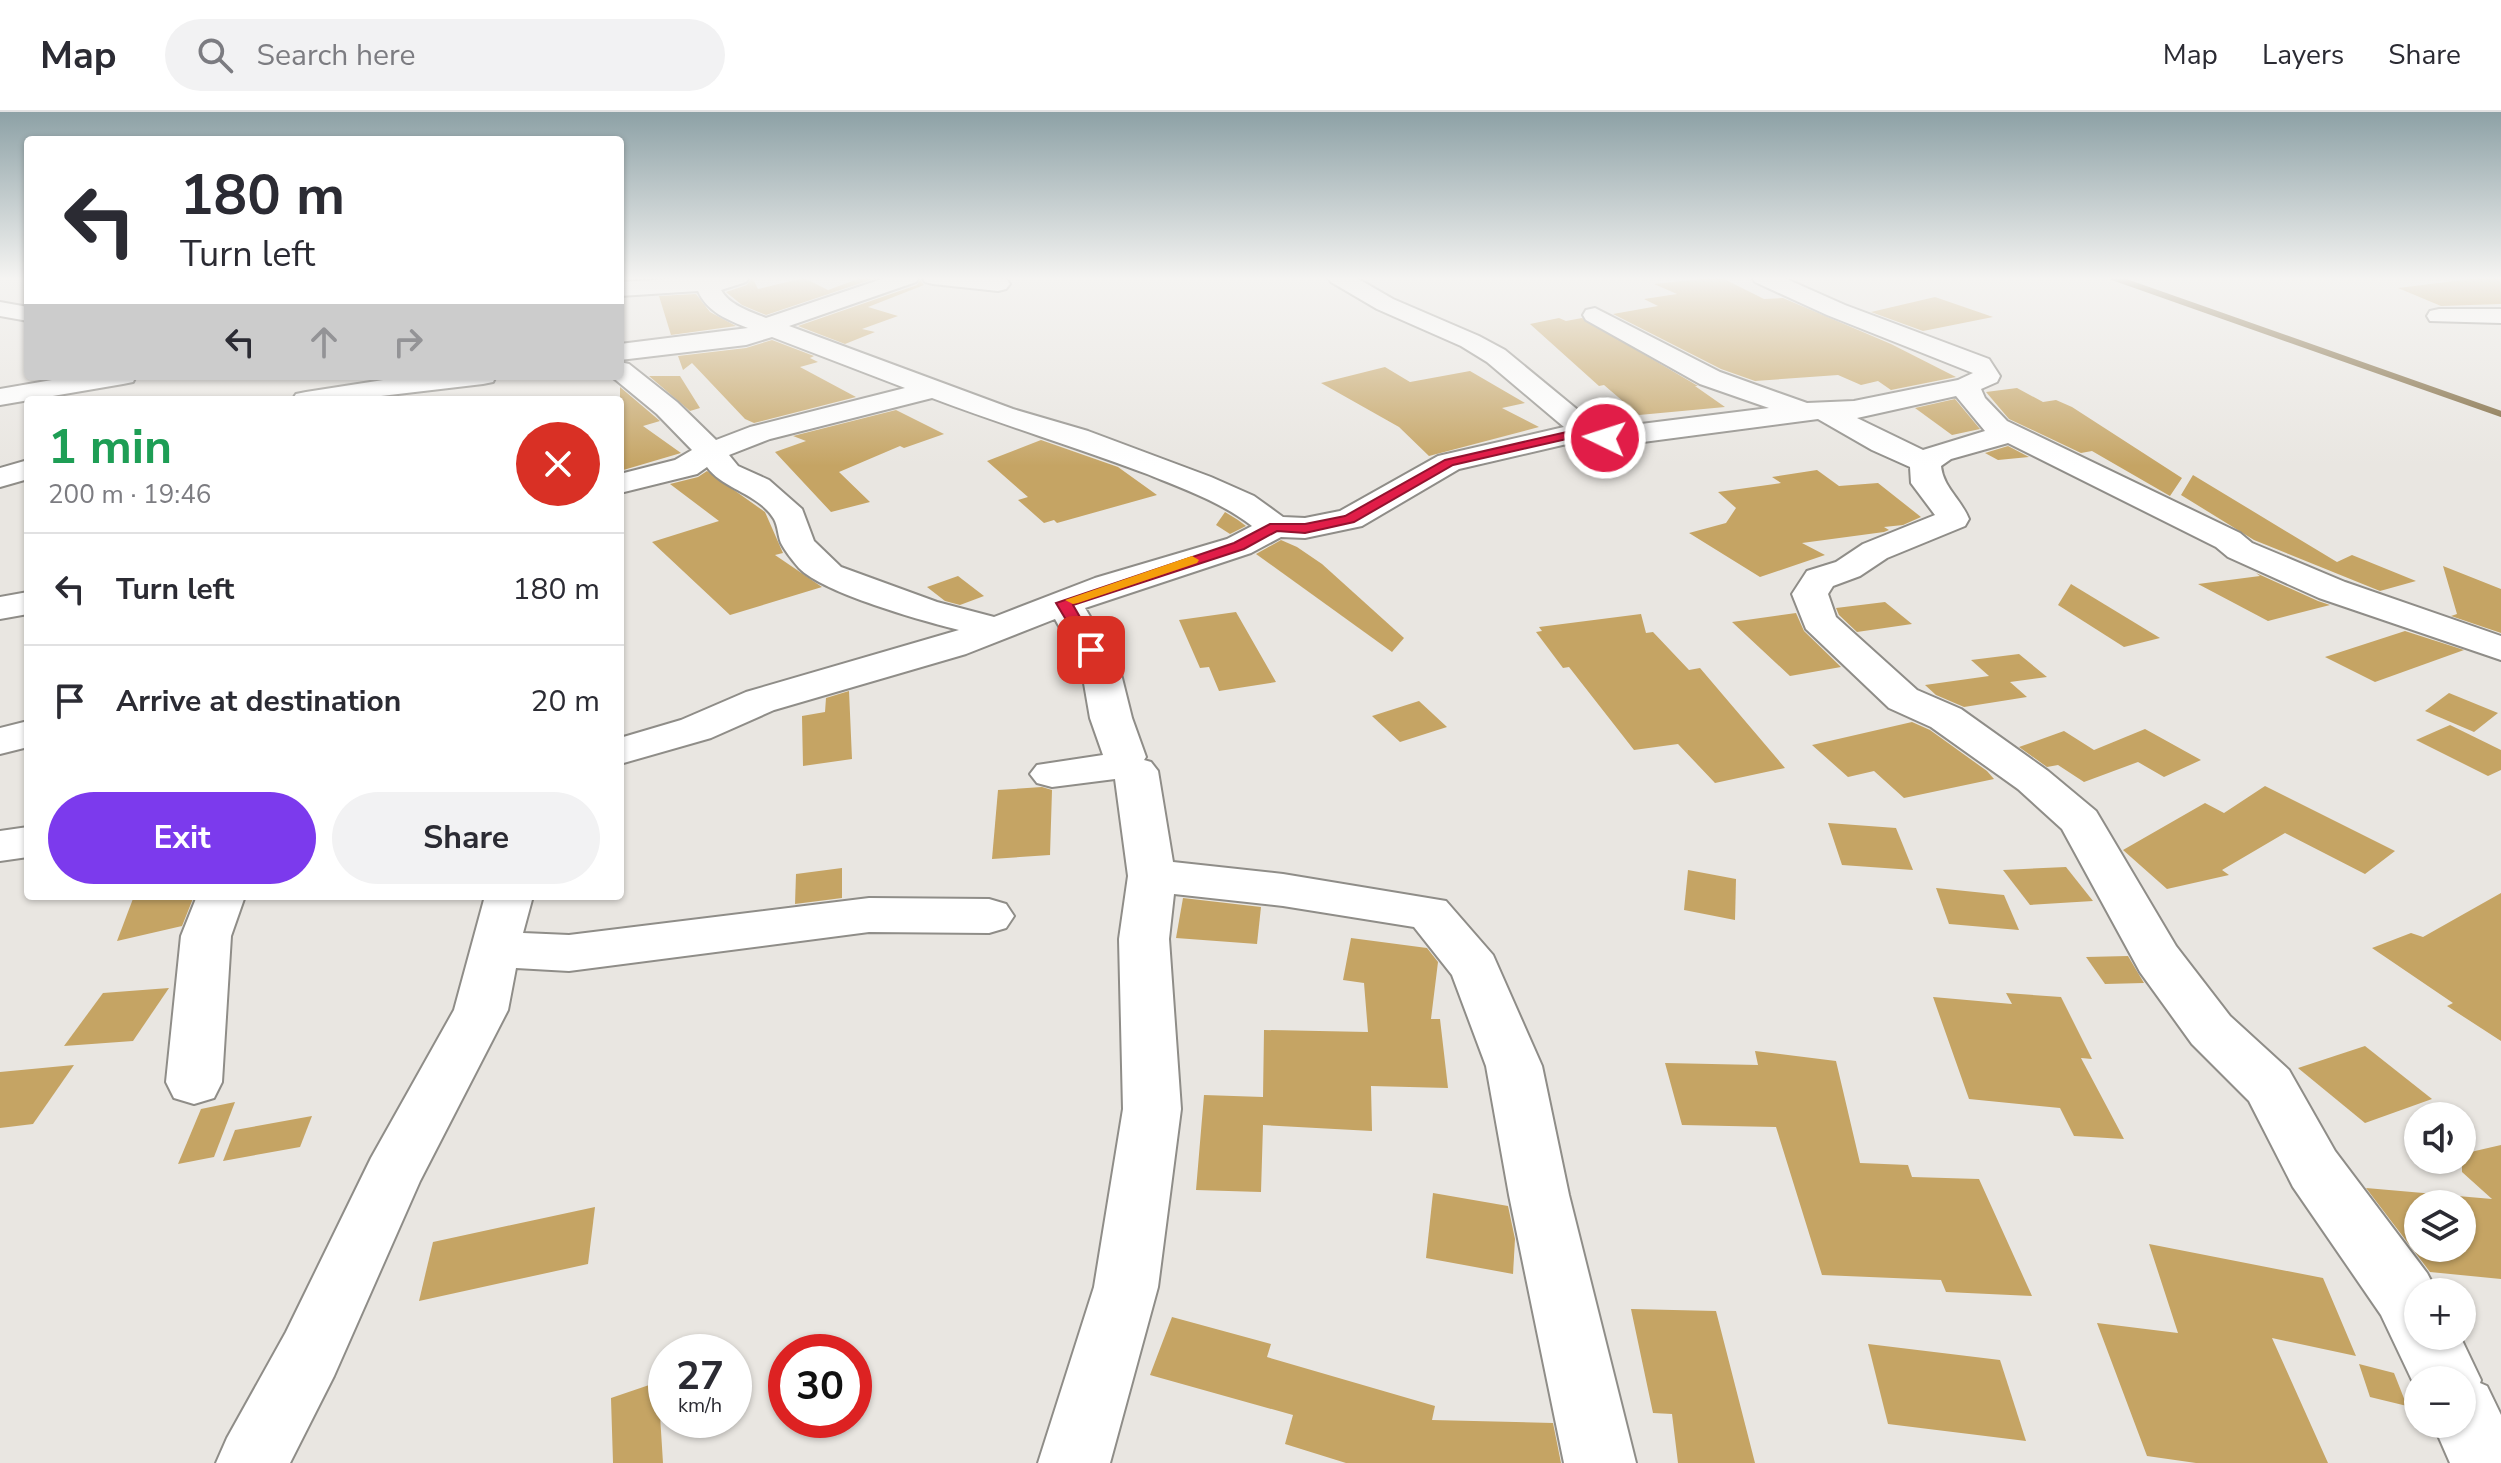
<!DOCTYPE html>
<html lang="en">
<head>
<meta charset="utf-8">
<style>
	body { margin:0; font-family:"Nunito Sans",sans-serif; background:#f2f2f3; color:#2b2b33; height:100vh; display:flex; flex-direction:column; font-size:30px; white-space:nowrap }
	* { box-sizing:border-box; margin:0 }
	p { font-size:26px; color:#7c7c81 }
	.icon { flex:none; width:44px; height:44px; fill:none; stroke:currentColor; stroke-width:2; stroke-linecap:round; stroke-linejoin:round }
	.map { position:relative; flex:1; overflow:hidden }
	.side { position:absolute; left:24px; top:284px; width:600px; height:504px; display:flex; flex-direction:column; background:#fff; border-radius:8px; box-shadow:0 2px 6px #0004 }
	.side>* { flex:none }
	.top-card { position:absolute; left:24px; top:24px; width:600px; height:244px; border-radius:8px; box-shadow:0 2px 6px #0004; background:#fff; color:#2b2b33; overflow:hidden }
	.controls { position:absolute; left:2404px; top:990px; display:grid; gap:16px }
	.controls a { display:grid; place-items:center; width:72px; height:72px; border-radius:50%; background:#fff; box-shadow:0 2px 6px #0004; font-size:40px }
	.speed { position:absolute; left:648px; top:1222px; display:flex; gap:16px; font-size:40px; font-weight:700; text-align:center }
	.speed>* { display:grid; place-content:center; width:104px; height:104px; border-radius:50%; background:#fff; box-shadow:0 2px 6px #0004; line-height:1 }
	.speed small { font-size:20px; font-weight:400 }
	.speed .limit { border:12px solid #d22; background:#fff; color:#111 }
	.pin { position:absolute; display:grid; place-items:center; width:68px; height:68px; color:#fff; margin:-34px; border-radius:16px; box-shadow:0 4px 12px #0006 }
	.me { position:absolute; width:88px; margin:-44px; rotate:274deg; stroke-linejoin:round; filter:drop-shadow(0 0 6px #0008) }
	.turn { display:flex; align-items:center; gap:28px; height:168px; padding:0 24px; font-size:36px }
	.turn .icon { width:104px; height:104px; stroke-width:2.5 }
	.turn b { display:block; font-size:56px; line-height:68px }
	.lanes { display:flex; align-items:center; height:76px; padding:0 24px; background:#0003; justify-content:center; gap:40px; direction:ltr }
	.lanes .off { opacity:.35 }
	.round { display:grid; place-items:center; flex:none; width:84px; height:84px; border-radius:42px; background:#f2f2f3 }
	.summary { display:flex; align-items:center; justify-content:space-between; height:136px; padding:0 24px }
	h1 { font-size:48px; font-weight:700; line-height:60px; color:#1e9e55 }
	.button { display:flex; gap:16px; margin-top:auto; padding:16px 24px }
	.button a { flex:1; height:92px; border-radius:48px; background:#7c3aed; color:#fff; font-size:32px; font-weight:700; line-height:92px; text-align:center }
	.button a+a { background:#f2f2f3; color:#2b2b33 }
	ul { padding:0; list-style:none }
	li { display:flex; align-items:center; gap:24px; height:112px; padding:0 24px; border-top:2px solid #e1e1e2 }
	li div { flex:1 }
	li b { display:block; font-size:30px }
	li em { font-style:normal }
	header { display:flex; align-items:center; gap:48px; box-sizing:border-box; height:112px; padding:0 40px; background:#fff; border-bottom:2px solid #e1e1e2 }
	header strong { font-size:38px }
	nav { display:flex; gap:44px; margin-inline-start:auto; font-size:28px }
	.search { width:560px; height:72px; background:#f2f2f3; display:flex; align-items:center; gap:20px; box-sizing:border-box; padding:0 28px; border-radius:44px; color:#7c7c81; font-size:30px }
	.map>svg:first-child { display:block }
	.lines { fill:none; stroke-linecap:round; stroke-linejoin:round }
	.stream { stroke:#776033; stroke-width:6 }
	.building { fill:#c5a464; fill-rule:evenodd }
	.minor-casing { stroke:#8f8d88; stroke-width:4 }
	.minor { fill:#fff; fill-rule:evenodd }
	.route { fill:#e11d48; stroke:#92132f; stroke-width:2 }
	.slow { fill:#f59e0b }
</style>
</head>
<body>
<header>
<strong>Map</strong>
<div class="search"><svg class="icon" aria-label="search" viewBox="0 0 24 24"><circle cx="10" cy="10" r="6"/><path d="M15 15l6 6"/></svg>Search here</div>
<nav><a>Map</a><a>Layers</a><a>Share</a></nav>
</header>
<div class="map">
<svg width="2501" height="1351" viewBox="0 0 2501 1351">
	<rect width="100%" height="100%" fill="#e9e6e1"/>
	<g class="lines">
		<polyline class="stream" points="2112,165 2501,302"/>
	</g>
	<g class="building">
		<polygon points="752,165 758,177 804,166 828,178 863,165 879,165 766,203 742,193 726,180 747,173"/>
		<polygon points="1720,165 1764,187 1783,186 1891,232 1956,265 1891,278 1878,269 1861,273 1838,263 1755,269 1721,257 1613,202 1658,194 1644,187 1677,182 1654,172"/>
		<polygon points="2487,165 2501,165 2501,192 2441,194 2398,176"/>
		<polygon points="920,168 924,173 868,195 898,204 862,217 875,220 845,232 798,214 917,173"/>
		<polygon points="696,182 710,200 736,214 671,223 659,184"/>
		<polygon points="1935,185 1993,205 1923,219 1871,200"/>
		<polygon points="1559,206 1566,209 1582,206 1698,274 1695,274 1725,295 1639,303 1604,273 1599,274 1530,212"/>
		<polygon points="772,228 814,244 810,246 818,250 800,255 856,285 754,311 745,307 692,251 683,258 678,244 746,236"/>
		<polygon points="1385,255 1410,270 1470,259 1525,291 1502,296 1539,315 1429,344 1399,315 1321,271"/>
		<polygon points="649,264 680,264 700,296 690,299"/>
		<polygon points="620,275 660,309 643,314 681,341 620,359"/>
		<polygon points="2017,276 2043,290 2056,288 2072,295 2182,366 2170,384 2092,339 2081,341 2009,307 1986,280"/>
		<polygon points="1955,287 1980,317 1952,323 1915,296"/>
		<polygon points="896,298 944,322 904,336 900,334 839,360 870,390 831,400 775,340 806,329 793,324"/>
		<polygon points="1041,328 1118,355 1157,383 1057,411 1054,408 1044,411 1018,388 1028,385 987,349"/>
		<polygon points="2008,334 2029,345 1998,348 1985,341"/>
		<polygon points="1817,358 1839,374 1878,371 1921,405 1903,413 1884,415 1889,418 1884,420 1802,431 1825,443 1760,465 1689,421 1726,411 1736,396 1718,380 1781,371 1772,365"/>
		<polygon points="707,359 765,400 783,441 775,443 822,475 730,503 652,430 719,409 670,372 698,365"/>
		<polygon points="2193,363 2337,450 2352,443 2416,469 2380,479 2254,428 2181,383"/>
		<polygon points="1225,400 1238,408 1246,414 1230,422 1216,413"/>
		<polygon points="1281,428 1297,435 1322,452 1404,526 1392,540 1256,442"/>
		<polygon points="2443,454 2501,477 2501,521 2451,504 2457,502"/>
		<polygon points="2256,461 2318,489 2330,493 2268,509 2198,472 2260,464"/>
		<polygon points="958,464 984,484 960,493 945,489 927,475"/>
		<polygon points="2071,472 2160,526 2124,535 2058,493"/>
		<polygon points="1885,490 1912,512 1857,520 1839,503 1836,496"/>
		<polygon points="1236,500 1276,570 1219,579 1209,555 1200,556 1179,508"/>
		<polygon points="1796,501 1804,519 1841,555 1790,564 1732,510"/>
		<polygon points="1641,502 1646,521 1653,520 1689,558 1700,556 1785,656 1715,671 1678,632 1634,638 1569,555 1563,556 1536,520 1542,519 1539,515"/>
		<polygon points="2405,519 2464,538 2375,570 2325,545"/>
		<polygon points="2019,542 2047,565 2010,570 2027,585 1964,595 1936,583 1925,573 1989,564 1971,548"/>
		<polygon points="849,579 852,647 803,654 802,604 825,600 826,586"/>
		<polygon points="2449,581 2498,601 2474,620 2425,599"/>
		<polygon points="1419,589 1447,615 1400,630 1372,604"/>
		<polygon points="1912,610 1930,618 1987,659 1994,667 1904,686 1874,659 1848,665 1812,633"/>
		<polygon points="2450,613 2501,638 2501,658 2488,664 2416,628"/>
		<polygon points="2145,617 2201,648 2164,665 2138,650 2084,670 2058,653 2047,655 2019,635 2064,619 2094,638"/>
		<polygon points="2265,674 2395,739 2365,762 2285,721 2222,758 2229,763 2167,777 2123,738 2205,691 2224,701"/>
		<polygon points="1042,675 1052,678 1050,743 992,747 998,678"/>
		<polygon points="1828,711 1896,716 1913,758 1842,753"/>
		<polygon points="2066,755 2093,789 2030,793 2003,758"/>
		<polygon points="842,756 842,786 795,792 796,762"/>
		<polygon points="1688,758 1736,767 1735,808 1684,798"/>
		<polygon points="1936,776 2004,783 2019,818 1949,812"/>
		<polygon points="2501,781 2501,929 2447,894 2453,891 2372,836 2411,821 2423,825"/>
		<polygon points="134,784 194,784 182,814 117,829"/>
		<polygon points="1183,786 1261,795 1257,832 1176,826"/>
		<polygon points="1351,826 1427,836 1438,850 1431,907 1440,907 1448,976 1371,974 1372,1019 1263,1013 1261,1080 1196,1078 1204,983 1263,985 1264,918 1368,920 1364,871 1343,868"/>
		<polygon points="2128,844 2144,871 2105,872 2086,845"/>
		<polygon points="169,876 133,929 64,934 103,881"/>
		<polygon points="2006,881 2061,885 2092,947 2081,946 2124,1027 2074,1024 2060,996 1969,987 1933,885 2012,892"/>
		<polygon points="2365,934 2432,987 2365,1011 2298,956"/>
		<polygon points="1755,939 1836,949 1860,1051 1908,1053 1912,1065 1979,1067 2032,1184 1946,1180 1941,1168 1822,1163 1776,1015 1682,1013 1665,951 1758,953"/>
		<polygon points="74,953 33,1012 0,1016 0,960"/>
		<polygon points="235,990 214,1045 178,1052 201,997"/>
		<polygon points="312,1004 300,1035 223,1049 235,1018"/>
		<path d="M2501,1033v134l-71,-7 -64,-84 126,11 -30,-27v-18zM2418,1092h44v44h-44z"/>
		<polygon points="1433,1081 1508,1094 1515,1127 1513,1162 1426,1146"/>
		<polygon points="595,1095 588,1152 419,1189 433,1130"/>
		<polygon points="2149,1132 2323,1166 2356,1244 2272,1226 2328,1351 2196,1351 2147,1344 2097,1211 2178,1221"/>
		<polygon points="1631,1197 1716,1199 1755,1351 1678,1351 1672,1302 1653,1301"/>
		<polygon points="1172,1205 1271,1232 1267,1245 1435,1294 1432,1308 1553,1311 1561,1351 1346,1351 1285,1332 1293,1303 1150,1263"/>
		<polygon points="1868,1232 2000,1248 2026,1329 1888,1312"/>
		<polygon points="2359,1252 2394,1261 2407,1294 2370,1285"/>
		<polygon points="658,1270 663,1351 613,1351 611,1286"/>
	</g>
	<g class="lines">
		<g class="minor-casing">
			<g id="minor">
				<path d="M703,165h46l-3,5 -25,8c8,15 30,22 45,28l122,-41h31l-3,5 -127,44 224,83 75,22 123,46 43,19 29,21 22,1 35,-7 98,-55 126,-29 -77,-65 -26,-16 -84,-37 -46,-27 -3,-5h27l38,22 86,37 26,14 96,79 168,-21 -69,-24 -114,-64 -3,-5 3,-5 9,-2 125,64 87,31 47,-2 104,-21 15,-7 -146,-58 -72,-33 -3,-5h30l63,28 144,54 11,17 -3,6 -16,7 4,9 22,23 233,112 12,10 93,39 156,54v24l-182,-62 -91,-41 -12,-10 -208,-104 -57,16 -10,7c2,21 20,33 28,53l-4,7 -78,32 -27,18 -27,10 -5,8 8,23 81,73 44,19 87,62 48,40 80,135 54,70 59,54 46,81 92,122 10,19h-19v44h42l21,44 -1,3 7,3 14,29v48h-51l-17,-39h29v-44h-44v13l-37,-78 -88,-128 -44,-86 -57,-57 -52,-72 -78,-143 -44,-40 -87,-62 -42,-19 -83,-79 -14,-35 15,-23 29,-9 27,-18 72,-29 -24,-32 -1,-16 -38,-17 -54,-31 -213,28 -34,-4 -112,26 -97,57 -57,12 -24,-1 -30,16 -166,55 34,58 13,52 14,39 -2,3 7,2 7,9 15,91 110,12 163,27 47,54 49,111 27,129 67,268h-72l-55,-268 -23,-129 -34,-91 -38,-48 -131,-21 -109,-12 -5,45 12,170 -23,178 -48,176h-72l56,-176 29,-178 -4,-170 9,-63 -13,-97 -63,8 -15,-4 -7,-9 7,-9 66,-10 -13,-37 -9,-52 -26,-47 -89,35 -192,56 -63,28 -91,26v-26l61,-18 65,-28 213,-62c-36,-9 -136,-37 -160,-62 -6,-7 -14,-17 -18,-25 -3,-7 -3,-17 -7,-24 -16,-26 -50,-29 -67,-52l-10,7 -77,19v-19l55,-14 17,-10 -35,-36 -46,-38h9v-14l9,2 48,38 39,38 34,-13 155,-39 -133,-51 -26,8 -126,15v-16l128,-16c-20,-8 -41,-16 -50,-37l-78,5v-14zM1956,284l29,35 -62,19 -66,-32zM932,286c71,27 144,49 215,76 37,15 74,28 105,52l-25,13 -132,39 -101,39 -57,-15 -96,-35 -27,-26 -12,-32 -33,-29 -31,-14 -9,-11 41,-16z"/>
				<polygon points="922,165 996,165 1006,167 1010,172 1006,177 998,179 933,172 925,170"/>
				<polygon points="0,190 28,195 28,209 0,204"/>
				<polygon points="2439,197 2501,197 2501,211 2430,209 2427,204 2430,199"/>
				<polygon points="75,264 136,264 133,270 123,272 0,293 0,277"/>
				<polygon points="409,264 496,264 493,270 483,272 347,288 292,288 296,282 306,280"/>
				<polygon points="28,348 28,367 0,375 0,356"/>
				<polygon points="28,480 28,502 0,507 0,485"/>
				<polygon points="28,609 28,635 0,642 0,616"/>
				<polygon points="28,715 28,745 0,749 0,719"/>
				<polygon points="197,784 245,784 231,824 222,970 214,986 194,992 174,986 166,970 181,824"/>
				<polygon points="485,784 533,784 523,821 569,823 869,786 989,787 1006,792 1014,804 1006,816 989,821 869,820 569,859 516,856 508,898 420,1069 334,1264 290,1351 216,1351 227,1326 286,1220 371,1046 454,898"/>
			</g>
		</g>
		<use href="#minor" class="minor"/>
	</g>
	<linearGradient id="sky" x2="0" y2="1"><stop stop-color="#8da1a6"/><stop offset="0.47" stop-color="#f5f4f2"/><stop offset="1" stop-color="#f5f4f2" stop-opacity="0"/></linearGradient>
	<rect width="2501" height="354" fill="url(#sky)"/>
	<polygon class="route" points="1571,319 1605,323 1611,326 1605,330 1571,326 1453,353 1354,410 1305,421 1277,419 1244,437 1073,493 1099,538 1097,541 1086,541 1056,491 1234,431 1270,412 1305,412 1345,404 1445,348"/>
	<polygon class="slow" points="1192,444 1199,448 1197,451 1078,491 1073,492 1065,488"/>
</svg>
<div class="controls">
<a><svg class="icon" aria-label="sound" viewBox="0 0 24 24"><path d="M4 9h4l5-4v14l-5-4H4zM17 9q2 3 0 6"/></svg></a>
<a><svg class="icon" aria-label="layers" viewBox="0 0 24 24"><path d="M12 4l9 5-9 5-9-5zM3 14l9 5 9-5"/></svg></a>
<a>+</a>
<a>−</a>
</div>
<div class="speed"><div>27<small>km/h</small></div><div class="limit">30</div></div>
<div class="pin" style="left:1091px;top:538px;background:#d93025"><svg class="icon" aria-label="arrive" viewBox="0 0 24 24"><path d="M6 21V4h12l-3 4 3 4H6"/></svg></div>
<svg class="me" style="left:1605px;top:326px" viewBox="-20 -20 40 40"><circle r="17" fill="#e11d48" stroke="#fff" stroke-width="3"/><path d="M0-11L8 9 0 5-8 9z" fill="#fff"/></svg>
<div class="top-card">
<div class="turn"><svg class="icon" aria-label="left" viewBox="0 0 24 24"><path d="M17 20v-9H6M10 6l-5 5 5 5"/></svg><div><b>180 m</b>Turn left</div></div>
<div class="lanes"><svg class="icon" aria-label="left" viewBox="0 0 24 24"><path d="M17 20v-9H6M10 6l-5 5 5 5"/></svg><svg class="icon off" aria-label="ahead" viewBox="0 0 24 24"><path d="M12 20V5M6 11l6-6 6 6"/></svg><svg class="icon off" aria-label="right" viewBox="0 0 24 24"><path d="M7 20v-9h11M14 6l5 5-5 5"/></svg></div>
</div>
<section class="side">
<div class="summary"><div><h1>1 min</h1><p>200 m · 19:46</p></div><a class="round" style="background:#d93025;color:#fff"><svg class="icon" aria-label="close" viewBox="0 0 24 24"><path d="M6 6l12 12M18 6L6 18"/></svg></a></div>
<ul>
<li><svg class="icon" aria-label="left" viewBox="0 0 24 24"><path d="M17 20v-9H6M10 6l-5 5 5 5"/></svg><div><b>Turn left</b></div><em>180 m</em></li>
<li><svg class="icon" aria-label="arrive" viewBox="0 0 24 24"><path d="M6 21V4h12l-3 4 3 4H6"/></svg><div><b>Arrive at destination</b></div><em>20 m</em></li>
</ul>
<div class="button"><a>Exit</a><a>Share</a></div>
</section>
</div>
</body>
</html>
